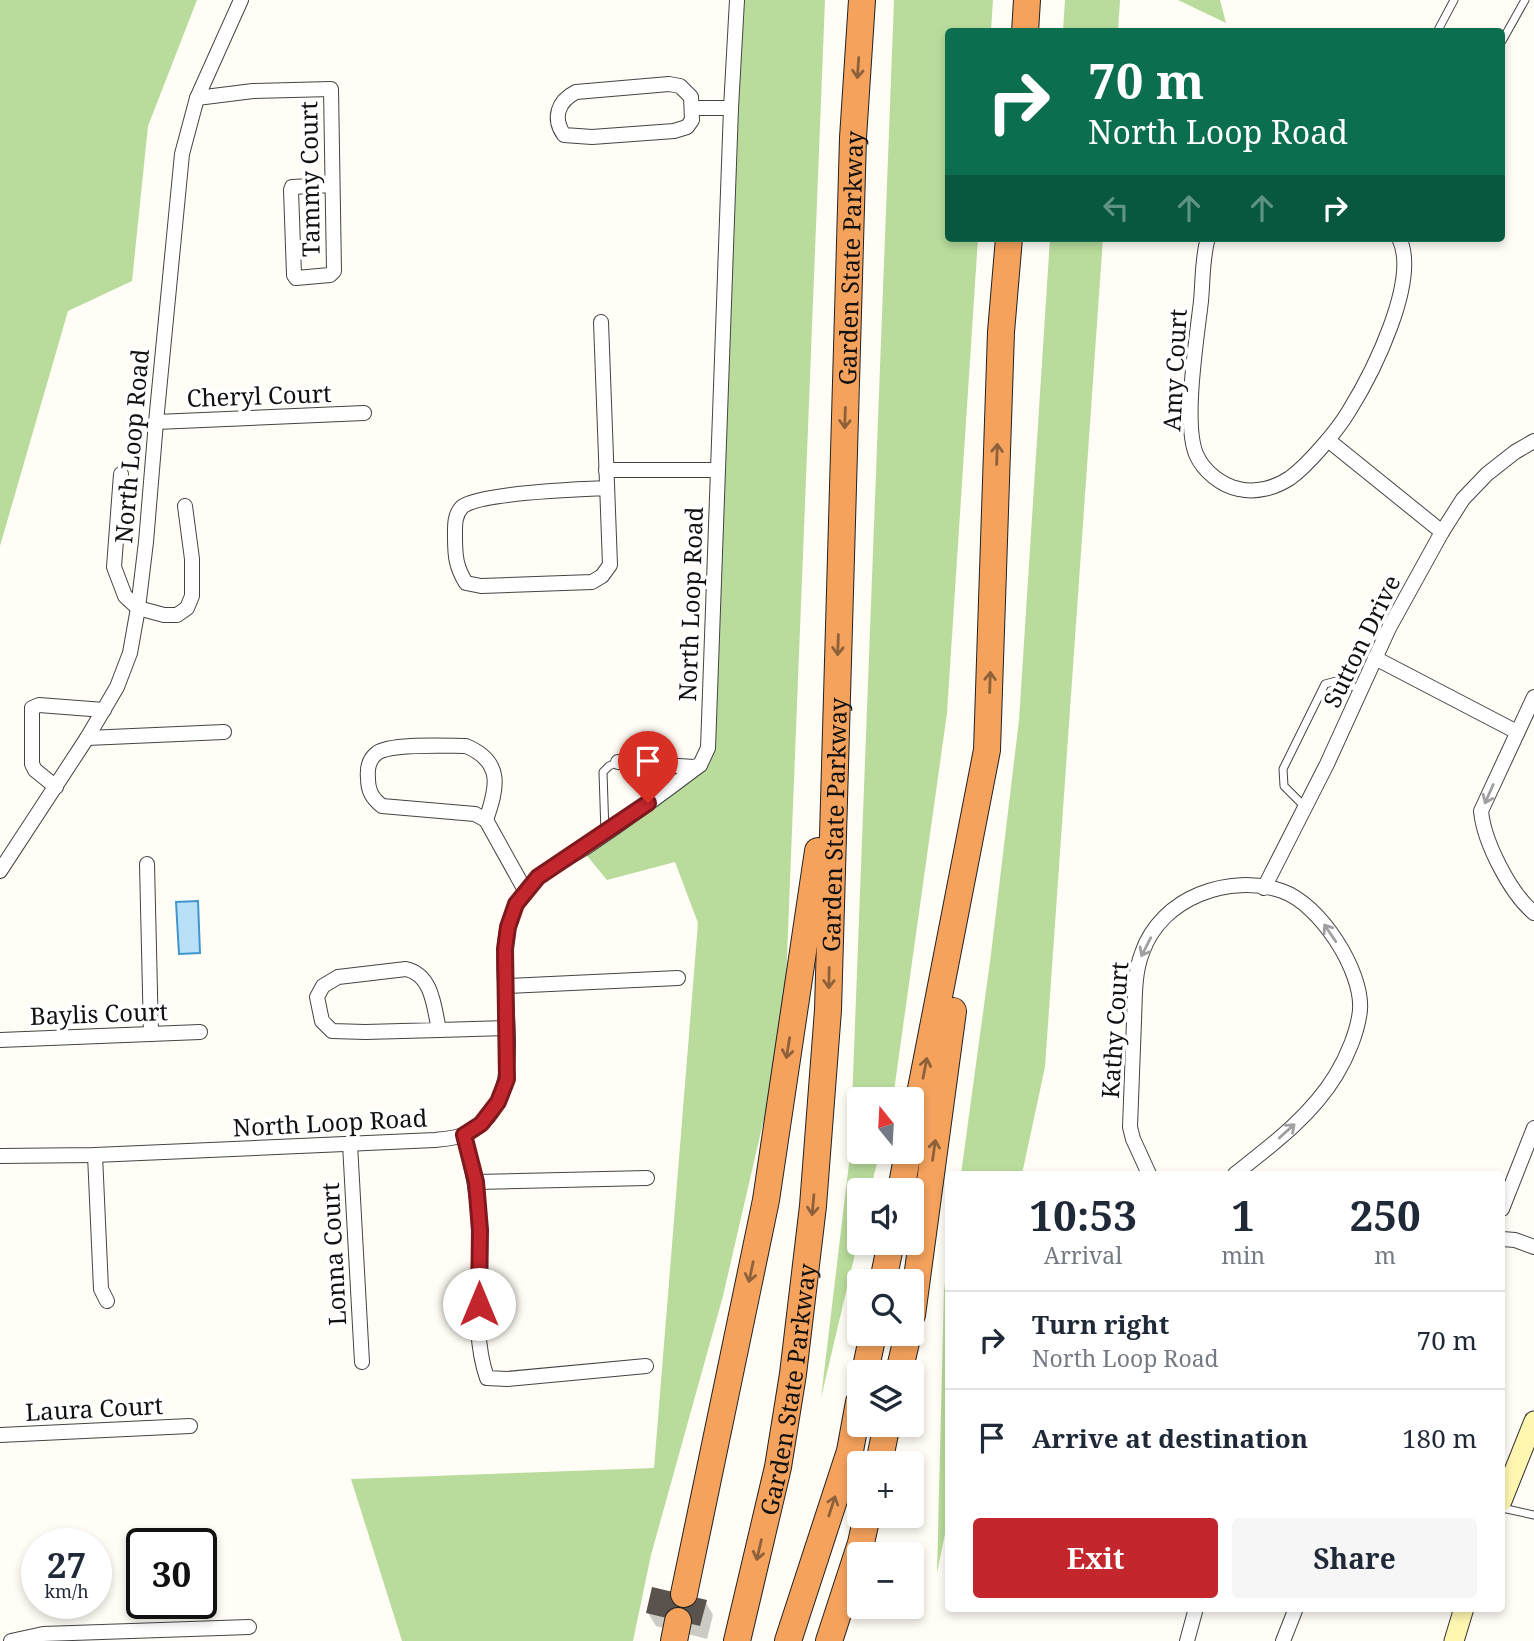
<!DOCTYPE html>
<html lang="en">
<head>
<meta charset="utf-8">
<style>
	body { margin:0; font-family:"Noto Serif",serif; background:#f6f6f7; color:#1f2937; height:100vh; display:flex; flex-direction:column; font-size:26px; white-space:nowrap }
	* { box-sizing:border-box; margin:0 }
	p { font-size:23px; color:#747a83 }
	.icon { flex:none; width:38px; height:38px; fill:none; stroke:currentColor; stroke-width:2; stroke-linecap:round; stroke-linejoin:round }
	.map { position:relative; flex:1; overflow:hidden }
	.drawer { position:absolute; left:945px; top:1171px; width:560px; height:441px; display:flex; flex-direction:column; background:#fff; border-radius:7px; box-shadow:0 4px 10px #0003 }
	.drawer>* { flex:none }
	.banner { position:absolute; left:945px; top:28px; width:560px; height:214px; border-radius:7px; box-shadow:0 4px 10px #0003; background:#0b6e4f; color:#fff; overflow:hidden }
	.needle { width:46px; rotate:342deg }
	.tools { position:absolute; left:847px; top:1087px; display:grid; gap:14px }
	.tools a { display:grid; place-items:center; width:77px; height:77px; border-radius:7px; background:#fff; box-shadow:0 4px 10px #0003; font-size:35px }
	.speed { position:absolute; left:21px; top:1528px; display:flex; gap:14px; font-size:35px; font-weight:700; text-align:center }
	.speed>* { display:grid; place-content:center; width:91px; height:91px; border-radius:50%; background:#fff; box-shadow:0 4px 10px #0003; line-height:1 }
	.speed small { font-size:18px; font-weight:400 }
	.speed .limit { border:4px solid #111; border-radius:10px; background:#fff; color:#111 }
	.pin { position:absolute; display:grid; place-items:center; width:60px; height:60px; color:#fff; margin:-72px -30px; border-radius:50% 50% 50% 0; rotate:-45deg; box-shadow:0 0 7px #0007 }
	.pin .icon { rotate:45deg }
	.me { position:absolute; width:77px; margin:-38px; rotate:0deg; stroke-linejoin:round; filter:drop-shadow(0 0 5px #0008) }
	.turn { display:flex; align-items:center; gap:24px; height:147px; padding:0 28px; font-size:32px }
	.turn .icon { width:91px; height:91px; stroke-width:2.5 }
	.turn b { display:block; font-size:49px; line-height:60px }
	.lanes { display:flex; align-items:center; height:66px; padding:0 28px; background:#0003; justify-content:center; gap:35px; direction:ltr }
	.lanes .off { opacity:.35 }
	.eta { display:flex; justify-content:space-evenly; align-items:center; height:119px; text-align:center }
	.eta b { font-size:42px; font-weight:700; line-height:49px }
	.cta { display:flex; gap:14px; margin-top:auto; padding:14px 28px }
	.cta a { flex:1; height:80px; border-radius:7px; background:#c4262e; color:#fff; font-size:28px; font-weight:700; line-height:80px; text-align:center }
	.cta a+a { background:#f6f6f7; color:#1f2937 }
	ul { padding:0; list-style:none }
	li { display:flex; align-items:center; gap:21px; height:98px; padding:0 28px; border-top:2px solid #e0e1e3 }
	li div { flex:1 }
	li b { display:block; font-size:26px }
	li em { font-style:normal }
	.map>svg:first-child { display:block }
	.forest { fill:#b9dc9c }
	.water { fill:#b9e0f7; stroke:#3f96cf; stroke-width:2 }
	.shadow { fill:#0003 }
	.building { fill:#5a524d }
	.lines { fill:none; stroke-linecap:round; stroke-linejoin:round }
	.lane-casing { stroke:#444; stroke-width:9 }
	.street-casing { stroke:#444; stroke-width:16 }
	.secondary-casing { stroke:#333; stroke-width:21 }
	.highway-casing { stroke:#222; stroke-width:28 }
	.lane { stroke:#fff; stroke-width:7 }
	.street { stroke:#fff; stroke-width:14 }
	.secondary { stroke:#fff6b0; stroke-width:19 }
	.highway { stroke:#f5a25d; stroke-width:26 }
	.oneway { stroke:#8e613b }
	.oneway2 { stroke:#a0a0a0 }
	.route-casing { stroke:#7f191e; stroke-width:18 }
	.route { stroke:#c4262e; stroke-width:12 }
	.labels { text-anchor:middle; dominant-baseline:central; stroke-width:7; stroke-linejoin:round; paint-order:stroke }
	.street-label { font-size:24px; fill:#111; stroke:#fff }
</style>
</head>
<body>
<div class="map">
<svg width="1534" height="1641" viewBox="0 0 1534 1641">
	<rect width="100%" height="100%" fill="#fffdf5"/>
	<g class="forest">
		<polygon points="0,0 197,0 148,126 132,281 68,311 0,546"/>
		<polygon points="737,0 825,0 784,1032 723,1296 651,1555 633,1641 402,1641 351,1479 654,1468 698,923 675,862 607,880 583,851 707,756"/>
		<polygon points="894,0 993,0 991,31 948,32 948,238 978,238 947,713 894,1091 892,1099 859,1099 859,1152 880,1152 870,1190 859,1190 859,1237 821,1398 850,1155"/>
		<polygon points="1065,0 1120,0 1118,31 1063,31"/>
		<polygon points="1178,0 1220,0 1226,23"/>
		<polygon points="1050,238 1103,238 1045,1067 1022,1174 961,1174 991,954 1019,720"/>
		<polygon points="948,1260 948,1519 937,1573 944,1291"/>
	</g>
	<polygon class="water" points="198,901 200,953 179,954 176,902"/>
	<polygon class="shadow" points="705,1601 713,1615 707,1639 656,1626 648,1613"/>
	<polygon class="building" points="652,1587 707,1600 700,1626 646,1613"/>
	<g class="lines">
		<g class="lane-casing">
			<g id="lane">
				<polyline points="1437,32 1454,0"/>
				<polyline points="1502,41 1525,0"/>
				<polyline points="1305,807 1284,786 1283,769 1325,684 1336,681 1361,689"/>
				<polyline points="605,833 603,772 609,766 618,762"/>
				<polyline points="1502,1508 1534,1515"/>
			</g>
		</g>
		<g class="street-casing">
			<g id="street">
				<path d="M669,84l11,2 11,11 1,23 -5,7 -13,4 -82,6 -28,-2c-12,-17 -6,-34 12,-43z"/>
				<polyline points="197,98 253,91 331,89 334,271 330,275 296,278 294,275 291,190 292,187 332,185"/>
				<polyline points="693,108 731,108"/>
				<path d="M1208,238c-6,20 -5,42 -7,63 -4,36 -18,121 -5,153 7,17 26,32 43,35 17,4 36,-1 51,-11 18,-13 47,-47 59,-67 23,-37 71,-131 50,-173"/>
				<path d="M601,322l9,243 -8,11 -10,6 -111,4 -15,-3c-10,-16 -11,-27 -11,-46 0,-10 -1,-22 7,-30 16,-14 120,-18 145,-19"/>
				<polyline points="156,422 364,413"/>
				<polyline points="1328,440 1442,532"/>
				<polyline points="606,470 717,470"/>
				<polyline points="121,474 114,567 125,596 138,608 164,615 177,615 187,608 192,596 192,559 185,506"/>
				<polyline points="1375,658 1517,732"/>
				<path d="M1534,697l-53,114c3,31 29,82 53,102"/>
				<polyline points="87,738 224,732"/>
				<path d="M466,746c38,16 31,42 20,74l-11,-6 -93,-8c-10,-8 -14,-15 -14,-28 -1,-10 1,-19 9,-25 14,-10 70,-7 89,-7z"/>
				<polyline points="618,762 694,767 700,765"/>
				<polyline points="56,787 35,770 32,764 32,708 39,705 104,710"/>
				<polyline points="486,820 526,892"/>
				<polyline points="147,864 151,1034"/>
				<polyline points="0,871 87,738 117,687 130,653 138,608 146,542 156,422 182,154 197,98 241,0"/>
				<polyline points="1264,888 1327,764 1389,628 1442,532 1463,499 1487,474 1515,452 1534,441"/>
				<path d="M406,969c27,6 28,39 33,61l-74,2 -33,-1 -10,-10 -5,-24 6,-11 15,-9z"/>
				<polyline points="506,986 678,978"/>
				<polyline points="439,1030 507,1028"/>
				<polyline points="0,1040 200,1032"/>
				<path d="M464,1135c8,32 15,63 15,97 2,47 -8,100 8,146l20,1 139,-13"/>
				<polyline points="350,1144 362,1362"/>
				<polyline points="95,1155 101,1289 107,1301"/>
				<path d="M0,1156l95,-1 340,-15c10,-1 22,-2 31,-6 72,-35 26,-147 42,-208 5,-18 16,-36 30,-49 15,-12 34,-21 50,-31 38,-26 75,-53 112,-81l8,-17 23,-640 6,-108"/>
				<path d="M1149,1174l-16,-35 -3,-12c1,-35 3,-71 4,-106 1,-23 0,-47 8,-68 19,-56 88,-80 140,-62 38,13 81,80 78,119 -2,21 -13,47 -24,65 -25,41 -64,70 -101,99"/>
				<polyline points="476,1182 647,1178"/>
				<polyline points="1502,1209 1534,1128"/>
				<polyline points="1502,1239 1515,1240 1534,1247"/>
				<polyline points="0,1435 190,1426"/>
				<polyline points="11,1641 43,1634 249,1627"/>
				<polyline points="1187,1641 1196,1608"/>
				<polyline points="1283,1641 1296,1608"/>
			</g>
		</g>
		<g class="secondary-casing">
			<g id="secondary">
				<polyline points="1502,1501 1534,1421"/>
				<polyline points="1454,1641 1464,1608"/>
			</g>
		</g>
		<g class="highway-casing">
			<g id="highway">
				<polyline points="1025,32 1027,0"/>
				<polyline points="912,1135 987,750 1001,332 1009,238"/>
				<polyline points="901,1190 908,1152"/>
				<polyline points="883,1281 891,1242"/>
				<polyline points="912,1315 953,1011"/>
				<polyline points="865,1372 873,1334"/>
				<polyline points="899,1372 908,1334"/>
				<polyline points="879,1463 887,1424"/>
				<polyline points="684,1594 766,1200 818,851"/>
				<polyline points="674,1641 678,1621"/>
				<path id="s1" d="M737,1641l41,-174 15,-93 20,-168 15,-196 25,-872 9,-138"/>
				<polyline points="788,1641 850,1451 859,1402"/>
				<polyline points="829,1641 861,1543 867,1516"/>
			</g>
		</g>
		<use href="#lane" class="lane"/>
		<use href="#street" class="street"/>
		<use href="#secondary" class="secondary"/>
		<use href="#highway" class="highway"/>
	</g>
	<defs><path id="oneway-shaft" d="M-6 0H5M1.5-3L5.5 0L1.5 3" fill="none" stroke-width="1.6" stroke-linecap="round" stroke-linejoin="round" transform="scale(1.75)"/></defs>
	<g class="oneway">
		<use href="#oneway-shaft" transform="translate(858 68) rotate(94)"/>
		<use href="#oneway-shaft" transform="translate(845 418) rotate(92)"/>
		<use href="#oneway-shaft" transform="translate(997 454) rotate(-88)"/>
		<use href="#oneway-shaft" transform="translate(838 645) rotate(92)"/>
		<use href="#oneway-shaft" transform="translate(990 682) rotate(-88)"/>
		<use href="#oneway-shaft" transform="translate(829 978) rotate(91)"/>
		<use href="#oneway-shaft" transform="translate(788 1048) rotate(99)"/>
		<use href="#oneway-shaft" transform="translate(925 1068) rotate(-79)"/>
		<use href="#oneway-shaft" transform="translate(934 1150) rotate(-82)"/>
		<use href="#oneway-shaft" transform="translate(813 1205) rotate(95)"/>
		<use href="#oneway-shaft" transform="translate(751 1272) rotate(102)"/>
		<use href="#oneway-shaft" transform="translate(832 1506) rotate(-72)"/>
		<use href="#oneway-shaft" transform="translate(759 1550) rotate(103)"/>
	</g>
	<g class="oneway2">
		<use href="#oneway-shaft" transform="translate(1489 794) rotate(114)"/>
		<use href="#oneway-shaft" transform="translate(1330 933) rotate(-124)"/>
		<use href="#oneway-shaft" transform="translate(1146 947) rotate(117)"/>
		<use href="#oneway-shaft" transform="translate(1287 1131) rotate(-42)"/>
	</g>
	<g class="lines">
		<g class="route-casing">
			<polyline id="route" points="479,1304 480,1230 476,1182 464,1135 481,1124 498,1102 507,1079 505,949 508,927 516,904 538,877 648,803"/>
		</g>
		<use href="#route" class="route"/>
	</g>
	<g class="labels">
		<g class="street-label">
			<text transform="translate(309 179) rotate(-91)">Tammy Court</text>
			<text stroke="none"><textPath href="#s1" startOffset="1391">Garden State Parkway</textPath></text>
			<text transform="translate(1174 370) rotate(-87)">Amy Court</text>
			<text transform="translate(259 395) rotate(-2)">Cheryl Court</text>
			<text transform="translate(131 446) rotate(-85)">North Loop Road</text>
			<text transform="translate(690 604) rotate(-88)">North Loop Road</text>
			<text transform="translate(1361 641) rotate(-64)">Sutton Drive</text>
			<text stroke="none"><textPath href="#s1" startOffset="824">Garden State Parkway</textPath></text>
			<text transform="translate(99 1013) rotate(-2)">Baylis Court</text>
			<text transform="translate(1114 1030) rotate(-86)">Kathy Court</text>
			<text transform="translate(330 1122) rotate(-3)">North Loop Road</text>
			<text transform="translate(333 1254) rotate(-93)">Lonna Court</text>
			<text stroke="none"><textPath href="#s1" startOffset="257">Garden State Parkway</textPath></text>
			<text transform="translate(94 1408) rotate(-3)">Laura Court</text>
		</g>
	</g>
</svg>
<div class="tools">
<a><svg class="needle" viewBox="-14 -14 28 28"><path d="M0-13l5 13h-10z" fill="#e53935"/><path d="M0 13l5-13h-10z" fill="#747a83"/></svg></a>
<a><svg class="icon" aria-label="sound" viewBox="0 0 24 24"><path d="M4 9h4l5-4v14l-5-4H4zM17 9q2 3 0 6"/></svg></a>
<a><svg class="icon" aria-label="search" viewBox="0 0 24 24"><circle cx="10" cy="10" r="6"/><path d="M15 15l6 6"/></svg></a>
<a><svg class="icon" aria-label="layers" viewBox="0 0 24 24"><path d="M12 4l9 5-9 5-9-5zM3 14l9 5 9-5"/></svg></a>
<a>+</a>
<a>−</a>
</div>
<div class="speed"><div>27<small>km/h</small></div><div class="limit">30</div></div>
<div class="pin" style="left:648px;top:803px;background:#d93025"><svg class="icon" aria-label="arrive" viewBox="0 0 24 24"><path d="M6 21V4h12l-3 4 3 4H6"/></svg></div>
<svg class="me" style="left:479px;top:1304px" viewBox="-20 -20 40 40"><circle r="19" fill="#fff"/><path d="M0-13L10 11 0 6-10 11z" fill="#c4262e"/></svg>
<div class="banner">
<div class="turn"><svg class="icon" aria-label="right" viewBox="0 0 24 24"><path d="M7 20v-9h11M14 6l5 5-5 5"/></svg><div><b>70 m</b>North Loop Road</div></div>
<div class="lanes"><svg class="icon off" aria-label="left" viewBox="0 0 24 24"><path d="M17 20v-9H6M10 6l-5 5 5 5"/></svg><svg class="icon off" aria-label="ahead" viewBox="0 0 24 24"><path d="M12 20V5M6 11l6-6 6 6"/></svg><svg class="icon off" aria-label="ahead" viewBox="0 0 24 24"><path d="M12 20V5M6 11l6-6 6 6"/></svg><svg class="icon" aria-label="right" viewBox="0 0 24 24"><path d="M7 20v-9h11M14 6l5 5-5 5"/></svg></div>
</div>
<section class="drawer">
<div class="eta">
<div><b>10:53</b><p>Arrival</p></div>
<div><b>1</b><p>min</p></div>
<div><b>250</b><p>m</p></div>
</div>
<ul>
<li><svg class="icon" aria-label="right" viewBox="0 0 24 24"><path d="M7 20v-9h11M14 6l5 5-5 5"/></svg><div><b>Turn right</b><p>North Loop Road</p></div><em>70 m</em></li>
<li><svg class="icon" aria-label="arrive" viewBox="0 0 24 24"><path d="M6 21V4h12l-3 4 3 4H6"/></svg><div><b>Arrive at destination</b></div><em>180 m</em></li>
</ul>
<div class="cta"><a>Exit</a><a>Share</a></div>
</section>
</div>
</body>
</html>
